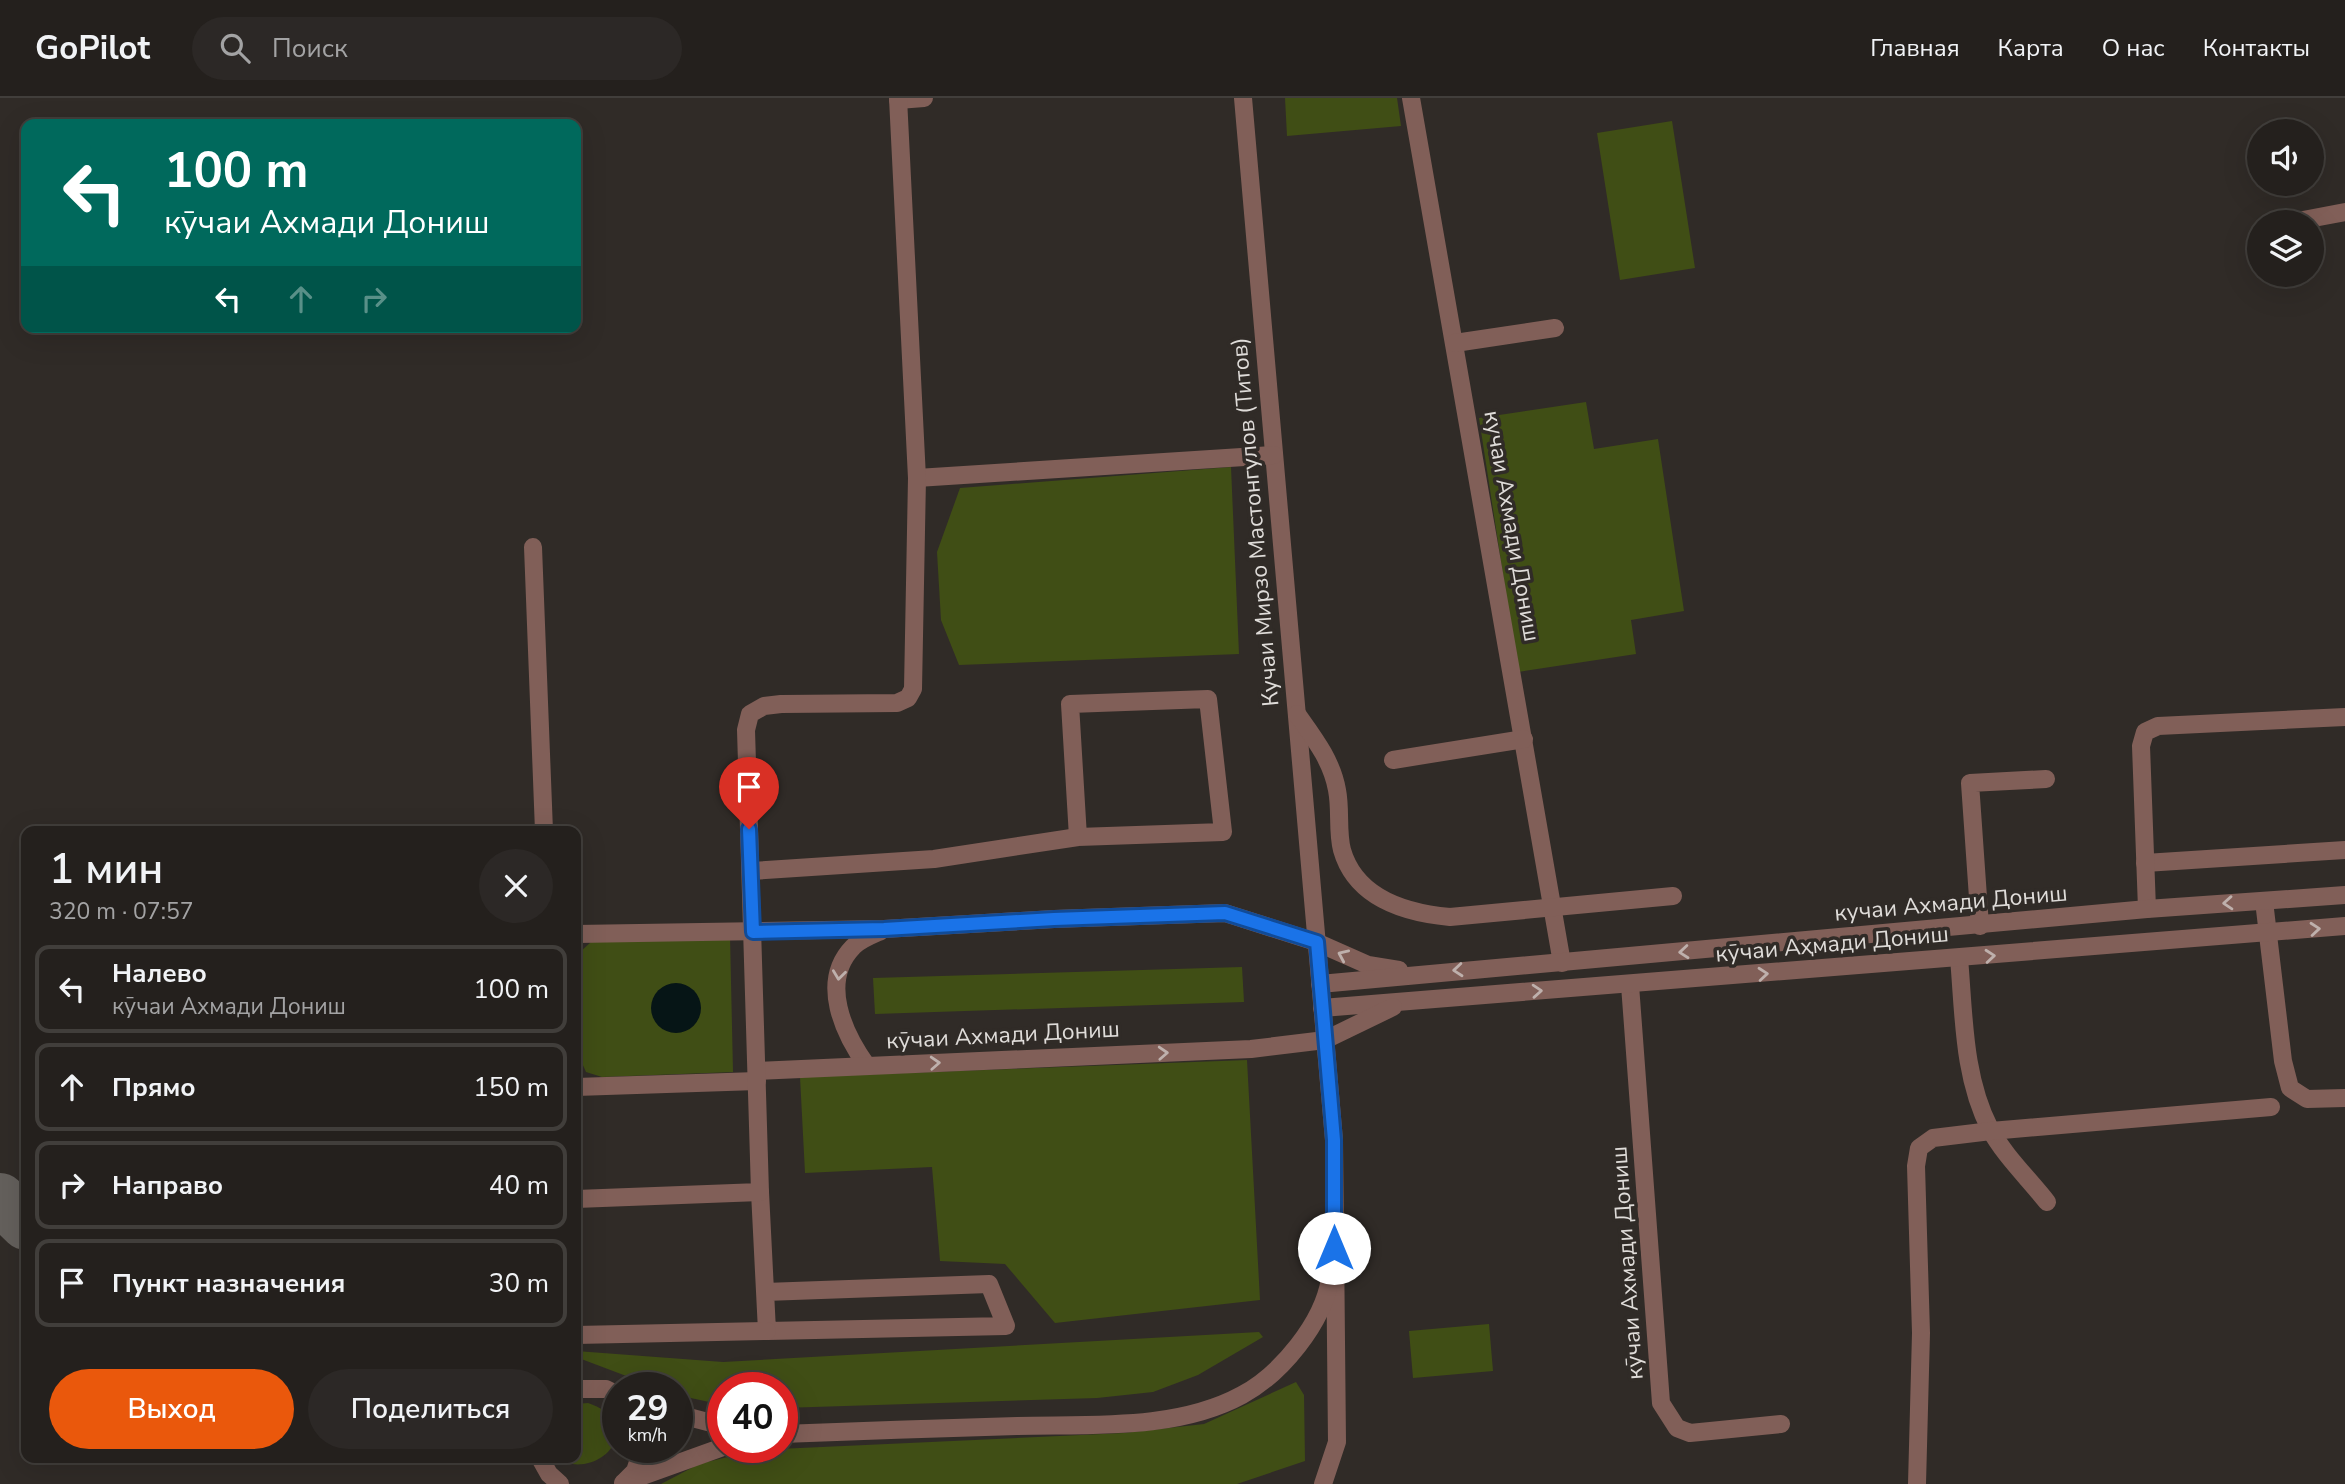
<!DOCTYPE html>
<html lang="ru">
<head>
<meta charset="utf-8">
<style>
	body { margin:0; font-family:"Nunito Sans",sans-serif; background:#2c2826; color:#f1f3f6; height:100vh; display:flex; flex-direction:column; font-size:26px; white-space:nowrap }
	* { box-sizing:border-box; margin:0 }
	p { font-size:23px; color:#a3a3a4 }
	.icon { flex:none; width:38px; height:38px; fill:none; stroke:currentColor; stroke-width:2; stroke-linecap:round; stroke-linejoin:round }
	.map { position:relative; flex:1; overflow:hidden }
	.side { position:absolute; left:21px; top:728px; width:560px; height:637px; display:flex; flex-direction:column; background:#24201d; border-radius:14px; box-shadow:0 7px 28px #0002,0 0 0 2px #413e3b }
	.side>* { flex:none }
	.top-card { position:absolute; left:21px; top:21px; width:560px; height:214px; border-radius:14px; box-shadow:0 7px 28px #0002,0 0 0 2px #413e3b; background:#00695c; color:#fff; overflow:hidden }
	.controls { position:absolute; left:2247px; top:21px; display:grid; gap:14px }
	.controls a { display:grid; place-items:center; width:77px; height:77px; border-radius:50%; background:#24201d; box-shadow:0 7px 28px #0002,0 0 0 2px #413e3b; font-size:35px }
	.speed { position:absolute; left:602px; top:1274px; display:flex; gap:14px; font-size:35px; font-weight:700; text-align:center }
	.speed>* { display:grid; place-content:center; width:91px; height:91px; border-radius:50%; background:#24201d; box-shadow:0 7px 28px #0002,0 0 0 2px #413e3b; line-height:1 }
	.speed small { font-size:18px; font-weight:400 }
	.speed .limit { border:10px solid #d22; background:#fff; color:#111 }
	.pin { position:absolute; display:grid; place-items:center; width:60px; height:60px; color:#fff; margin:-72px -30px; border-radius:50% 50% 50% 0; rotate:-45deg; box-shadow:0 0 7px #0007 }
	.pin .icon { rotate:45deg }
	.me { position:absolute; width:77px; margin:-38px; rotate:0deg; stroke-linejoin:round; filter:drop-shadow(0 0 5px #0008) }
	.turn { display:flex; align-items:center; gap:24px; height:147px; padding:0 28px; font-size:32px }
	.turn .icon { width:91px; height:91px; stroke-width:2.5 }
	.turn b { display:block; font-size:49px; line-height:60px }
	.lanes { display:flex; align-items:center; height:66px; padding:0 28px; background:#0003; justify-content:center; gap:35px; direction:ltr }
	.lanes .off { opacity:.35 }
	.round { display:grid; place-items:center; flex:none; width:74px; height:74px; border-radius:37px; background:#2c2826 }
	.headline { display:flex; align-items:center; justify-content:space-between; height:119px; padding:0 28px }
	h1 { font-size:42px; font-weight:600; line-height:52px }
	.cta { display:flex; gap:14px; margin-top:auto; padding:14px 28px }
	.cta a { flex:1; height:80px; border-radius:42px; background:#ea580c; color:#fff; font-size:28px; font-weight:600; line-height:80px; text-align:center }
	.cta a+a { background:#2c2826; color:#f1f3f6 }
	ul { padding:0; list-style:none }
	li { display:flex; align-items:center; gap:21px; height:88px; margin:0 14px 10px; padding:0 14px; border:4px solid #413e3b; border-radius:14px }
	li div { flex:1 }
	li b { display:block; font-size:26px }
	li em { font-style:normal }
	header { display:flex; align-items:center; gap:42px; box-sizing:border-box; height:98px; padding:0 35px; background:#24201d; border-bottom:2px solid #413e3b }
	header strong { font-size:33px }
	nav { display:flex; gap:38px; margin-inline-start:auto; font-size:24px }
	.search { width:490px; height:63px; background:#2c2826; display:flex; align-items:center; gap:18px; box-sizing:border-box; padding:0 24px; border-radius:38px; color:#a3a3a4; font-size:26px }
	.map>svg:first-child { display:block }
	.green { fill:#404e15 }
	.water { fill:#061516 }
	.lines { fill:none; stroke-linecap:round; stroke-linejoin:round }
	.taxiway { stroke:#64605c; stroke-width:52 }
	.minor { stroke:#815f58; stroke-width:18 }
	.oneway { stroke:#beb0ac }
	.route-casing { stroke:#114b97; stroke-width:18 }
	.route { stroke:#1a73e8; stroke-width:12 }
	.labels { text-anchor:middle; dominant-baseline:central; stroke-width:7; stroke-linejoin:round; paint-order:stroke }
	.street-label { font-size:23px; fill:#dfdcd9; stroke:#302b27 }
</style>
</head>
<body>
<header>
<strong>GoPilot</strong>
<div class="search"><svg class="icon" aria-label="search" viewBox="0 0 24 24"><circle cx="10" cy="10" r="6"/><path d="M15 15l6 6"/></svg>Поиск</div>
<nav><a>Главная</a><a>Карта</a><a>О нас</a><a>Контакты</a></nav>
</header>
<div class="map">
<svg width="2345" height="1386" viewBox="0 0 2345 1386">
	<rect width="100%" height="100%" fill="#302b27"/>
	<g class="green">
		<polygon points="1285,0 1397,0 1401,28 1287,38"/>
		<polygon points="1672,23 1695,170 1620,182 1597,35"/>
		<polygon points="1586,304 1594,351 1658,341 1684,513 1631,522 1636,556 1518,574 1479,320"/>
		<polygon points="1231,369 1239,556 959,567 941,522 937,454 960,390"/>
		<polygon points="730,838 733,974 602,979 586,974 582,965 579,855 591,844"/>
		<polygon points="1242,869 1244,904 875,916 873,880"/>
		<polygon points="1247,962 1260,1202 1055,1225 1005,1166 940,1163 932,1069 805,1075 800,979"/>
		<polygon points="1489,1226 1493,1273 1413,1280 1409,1233"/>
		<polygon points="1259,1234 1263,1239 1198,1277 1153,1294 1097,1300 782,1310 782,1290 723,1290 723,1307 677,1297 677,1290 658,1290 576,1259 576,1253 723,1264"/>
		<polygon points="1296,1284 1304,1297 1305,1363 1237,1386 661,1386 699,1366 756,1352 1124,1335 1204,1326"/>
		<path d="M588,1305c62,21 11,81 -33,55h21v-54z"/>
	</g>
	<circle class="water" cx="676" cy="910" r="25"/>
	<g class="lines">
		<polyline class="taxiway" points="0,1101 26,1126"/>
		<g class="minor">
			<polyline points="1243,0 1334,1042 1337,1344 1323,1386"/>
			<polyline points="1411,0 1562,865"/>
			<polyline points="898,2 924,0"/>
			<polyline points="2303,122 2345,114"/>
			<polyline points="1455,245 1555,230"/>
			<polyline points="917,380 1274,357"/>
			<polyline points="533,449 544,733"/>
			<path d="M1297,616c17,24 35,47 40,76 4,20 0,41 5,60 14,49 64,63 108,67l223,-21"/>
			<polyline points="1393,662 1524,641"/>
			<polyline points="2145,765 2345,752"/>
			<polyline points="751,773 934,761 1078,739 1223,734 1208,601 1070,606 1078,739"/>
			<polyline points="2264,803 2283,963 2290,990 2307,1001 2345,1000"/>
			<polyline points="2147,811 2141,648 2145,634 2158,628 2345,619"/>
			<polyline points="1980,828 1970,685 2046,681"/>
			<polyline points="576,836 884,831 1054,821 1225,815 1316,844 1368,867 1399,872"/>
			<path d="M1959,860c5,57 4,119 31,171 14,26 39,50 57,73"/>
			<polyline points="1320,886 2147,811 2345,797"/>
			<polyline points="1630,887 1661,1305 1677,1330 1690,1335 1781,1326"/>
			<polyline points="1322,910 2345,828"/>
			<path d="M867,968c-23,-32 -48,-84 -14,-119 6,-7 19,-12 28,-16"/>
			<polyline points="757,973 1251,951 1325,942 1393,909"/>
			<polyline points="576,989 757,983"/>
			<polyline points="760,1094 767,1233 1006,1228 989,1186 765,1194"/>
			<polyline points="576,1101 760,1094 746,632 750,616 764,608 781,606 897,605 908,600 913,591 917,380 898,0"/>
			<polyline points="576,1237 767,1233"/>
			<polyline points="576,1291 606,1291 618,1297"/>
			<polyline points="677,1316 723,1328"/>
			<path d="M782,1336c78,-3 157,-6 235,-8 72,-2 159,5 225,-31 39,-21 81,-72 88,-116"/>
			<polyline points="540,1360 549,1376 560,1386"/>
			<polyline points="624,1384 635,1373 643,1349"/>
			<polyline points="623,1385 723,1349"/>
			<polyline points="1917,1386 1921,1235 1916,1068 1919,1050 1933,1040 1991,1033 2271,1009"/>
		</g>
	</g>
	<defs><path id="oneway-chevron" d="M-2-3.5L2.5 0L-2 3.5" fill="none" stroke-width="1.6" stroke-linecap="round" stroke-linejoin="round" transform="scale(1.75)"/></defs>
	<g class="oneway">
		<use href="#oneway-chevron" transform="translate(2228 805) rotate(176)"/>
		<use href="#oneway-chevron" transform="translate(2315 831) rotate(-5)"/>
		<use href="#oneway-chevron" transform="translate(1684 854) rotate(175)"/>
		<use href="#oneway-chevron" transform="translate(1343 857) rotate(-156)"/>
		<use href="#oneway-chevron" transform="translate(1990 858) rotate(-5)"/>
		<use href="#oneway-chevron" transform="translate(1458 872) rotate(175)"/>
		<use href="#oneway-chevron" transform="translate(1763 876) rotate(-5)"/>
		<use href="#oneway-chevron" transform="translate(839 877) rotate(97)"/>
		<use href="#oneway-chevron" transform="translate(1537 893) rotate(-4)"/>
		<use href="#oneway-chevron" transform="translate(1163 955) rotate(-3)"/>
		<use href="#oneway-chevron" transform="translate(935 965) rotate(-3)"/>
	</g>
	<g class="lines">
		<g class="route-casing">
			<polyline id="route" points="749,731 753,834 884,831 1054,821 1225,815 1317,844 1334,1042 1334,1150"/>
		</g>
		<use href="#route" class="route"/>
	</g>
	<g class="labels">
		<g class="street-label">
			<text transform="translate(1255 424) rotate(-95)">Кучаи Мирзо Мастонгулов (Титов)</text>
			<text transform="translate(1512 428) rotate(80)">кучаи Ахмади Дониш</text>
			<text transform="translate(1951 805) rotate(-5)">кучаи Ахмади Дониш</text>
			<text transform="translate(1832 846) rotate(-5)">кӯчаи Аҳмади Дониш</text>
			<text transform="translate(1003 937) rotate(-3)">кӯчаи Ахмади Дониш</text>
			<text transform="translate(1627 1165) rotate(-94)">кӯчаи Ахмади Дониш</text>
		</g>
	</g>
</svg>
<div class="controls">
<a><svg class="icon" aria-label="sound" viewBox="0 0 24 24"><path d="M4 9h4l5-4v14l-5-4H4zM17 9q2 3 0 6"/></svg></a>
<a><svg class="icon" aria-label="layers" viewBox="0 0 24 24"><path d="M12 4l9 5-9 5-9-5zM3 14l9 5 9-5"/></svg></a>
</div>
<div class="speed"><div>29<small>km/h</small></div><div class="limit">40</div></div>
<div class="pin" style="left:749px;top:731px;background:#d93025"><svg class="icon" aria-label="arrive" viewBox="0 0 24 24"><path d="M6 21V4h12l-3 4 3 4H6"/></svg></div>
<svg class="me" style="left:1334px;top:1150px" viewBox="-20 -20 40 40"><circle r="19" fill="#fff"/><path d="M0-13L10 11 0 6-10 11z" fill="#1a73e8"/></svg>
<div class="top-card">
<div class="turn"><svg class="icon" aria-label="left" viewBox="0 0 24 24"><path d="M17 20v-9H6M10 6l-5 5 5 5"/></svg><div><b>100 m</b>кӯчаи Ахмади Дониш</div></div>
<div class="lanes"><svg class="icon" aria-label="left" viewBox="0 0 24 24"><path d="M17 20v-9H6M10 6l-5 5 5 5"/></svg><svg class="icon off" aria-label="ahead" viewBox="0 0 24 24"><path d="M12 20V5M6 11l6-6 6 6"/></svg><svg class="icon off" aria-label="right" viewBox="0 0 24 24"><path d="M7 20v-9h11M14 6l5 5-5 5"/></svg></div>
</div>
<section class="side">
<div class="headline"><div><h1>1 мин</h1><p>320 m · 07:57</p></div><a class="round"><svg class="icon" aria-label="close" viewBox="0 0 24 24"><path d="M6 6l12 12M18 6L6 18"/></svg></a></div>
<ul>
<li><svg class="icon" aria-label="left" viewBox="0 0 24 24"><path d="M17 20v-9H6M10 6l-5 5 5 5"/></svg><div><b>Налево</b><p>кӯчаи Ахмади Дониш</p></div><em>100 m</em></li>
<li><svg class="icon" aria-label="ahead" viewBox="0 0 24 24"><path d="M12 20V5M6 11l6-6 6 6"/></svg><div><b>Прямо</b></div><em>150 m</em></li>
<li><svg class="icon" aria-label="right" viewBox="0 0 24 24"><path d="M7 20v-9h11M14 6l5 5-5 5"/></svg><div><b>Направо</b></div><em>40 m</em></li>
<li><svg class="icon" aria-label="arrive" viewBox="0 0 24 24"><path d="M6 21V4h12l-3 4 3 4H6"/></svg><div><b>Пункт назначения</b></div><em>30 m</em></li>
</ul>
<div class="cta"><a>Выход</a><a>Поделиться</a></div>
</section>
</div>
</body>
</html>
